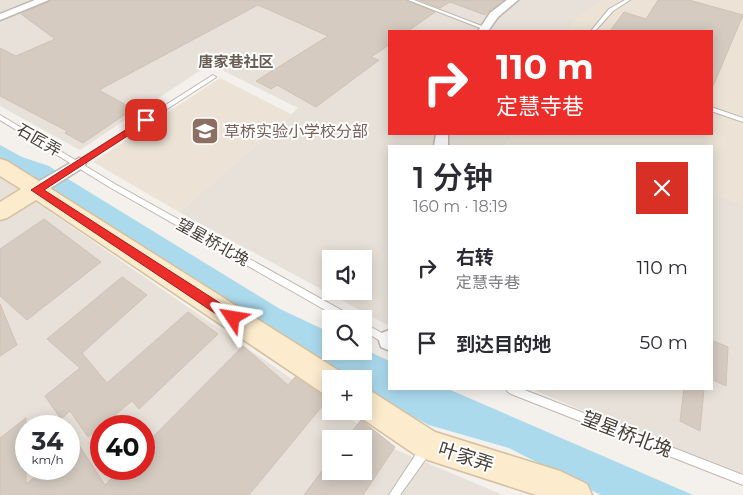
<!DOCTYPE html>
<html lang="zh">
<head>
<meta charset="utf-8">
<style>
	body { margin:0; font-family:Montserrat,"Noto Sans SC",sans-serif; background:#f7f7f7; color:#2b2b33; height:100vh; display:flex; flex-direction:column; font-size:19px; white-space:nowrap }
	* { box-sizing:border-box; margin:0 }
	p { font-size:16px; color:#7c7c81 }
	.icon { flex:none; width:28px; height:28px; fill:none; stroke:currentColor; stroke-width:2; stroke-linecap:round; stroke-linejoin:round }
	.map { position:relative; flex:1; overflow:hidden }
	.sheet { position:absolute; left:388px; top:145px; width:325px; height:245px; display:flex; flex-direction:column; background:#fff; border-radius:0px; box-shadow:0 2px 12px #0003 }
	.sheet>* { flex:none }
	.hud { position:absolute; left:388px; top:30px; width:325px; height:105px; border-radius:0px; box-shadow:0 2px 12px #0003; background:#ed2d29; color:#fff; overflow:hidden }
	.buttons { position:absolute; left:322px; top:250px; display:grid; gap:10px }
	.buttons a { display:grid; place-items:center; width:50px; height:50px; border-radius:0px; background:#fff; box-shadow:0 2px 12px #0003; font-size:25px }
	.speed { position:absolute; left:15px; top:415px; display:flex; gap:10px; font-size:25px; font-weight:700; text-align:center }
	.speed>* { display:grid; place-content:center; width:65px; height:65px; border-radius:50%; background:#fff; box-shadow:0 2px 12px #0003; line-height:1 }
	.speed small { font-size:12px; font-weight:400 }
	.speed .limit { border:8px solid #d22; background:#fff; color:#111 }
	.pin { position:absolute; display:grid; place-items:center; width:42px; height:42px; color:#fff; margin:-21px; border-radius:10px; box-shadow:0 2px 8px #0006 }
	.me { position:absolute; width:55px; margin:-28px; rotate:303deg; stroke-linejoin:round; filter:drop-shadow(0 0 4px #0008) }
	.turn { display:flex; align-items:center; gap:18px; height:105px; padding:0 25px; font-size:22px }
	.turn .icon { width:65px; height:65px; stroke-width:2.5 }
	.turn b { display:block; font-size:35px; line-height:42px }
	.round { display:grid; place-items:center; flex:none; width:52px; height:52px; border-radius:0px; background:#f7f7f7 }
	.headline { display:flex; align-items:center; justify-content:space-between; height:85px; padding:0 25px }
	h1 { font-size:30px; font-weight:600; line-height:38px }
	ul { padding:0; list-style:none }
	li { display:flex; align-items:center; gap:15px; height:75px; padding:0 25px }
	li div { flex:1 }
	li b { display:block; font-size:19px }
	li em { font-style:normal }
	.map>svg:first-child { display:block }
	.residential { fill:#e8e1d9; fill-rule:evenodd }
	.education { fill:#ece3d6 }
	.water { fill:#abdaed }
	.building { fill:#d5cbc1; stroke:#d0c2b4 }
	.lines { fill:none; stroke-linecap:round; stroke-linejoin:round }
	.lane-casing { stroke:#bfb7ae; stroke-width:2 }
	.street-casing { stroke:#bfb7ae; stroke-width:3 }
	.secondary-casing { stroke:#d4c09f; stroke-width:3 }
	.lane { fill:#fff; fill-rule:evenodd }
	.street { fill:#fff; fill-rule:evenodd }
	.secondary { fill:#fcebcd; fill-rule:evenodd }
	.route { fill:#ed2d29; stroke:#9a1d1b }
	.labels { text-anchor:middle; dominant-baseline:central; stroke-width:4; stroke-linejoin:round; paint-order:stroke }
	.far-neighbourhood-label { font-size:15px; font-weight:bold; fill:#6a5d51; stroke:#fff }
	.education-label { font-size:16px; fill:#785e54; stroke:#fff; text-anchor:start }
	.street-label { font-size:16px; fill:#484039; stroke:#fff }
	.near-street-label { font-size:19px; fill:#484039; stroke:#fff }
</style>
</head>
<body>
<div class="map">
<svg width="743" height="495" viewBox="0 0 743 495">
	<rect width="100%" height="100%" fill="#f4f0eb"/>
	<g class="residential">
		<path d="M0,0h602l-21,15 -13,16h-179v103h123l-7,12h-116v180l-210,-114 119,-104 -88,-44 -130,86 -80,-44zM331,259h33v32h-33z"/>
		<polygon points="0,170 24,185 0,201"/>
		<polygon points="711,193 743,205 743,480 532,389 711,389"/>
		<path d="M33,200l298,206v5h8l55,38 109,46h-503v-275zM26,426h43v43h-43zM101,426h43v43h-43zM331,439h33v32h-33z"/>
	</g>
	<g class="education">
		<polygon points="602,0 743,0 743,205 711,193 711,146 505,146 512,134 711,134 711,31 568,31 581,15"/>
		<polygon points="220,78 291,114 179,212 93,162"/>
	</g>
	<polygon class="water" points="0,145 22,157 49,166 68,179 280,309 331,333 331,351 364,351 364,349 389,361 389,389 448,389 693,495 601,495 509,448 429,425 364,391 364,379 339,379 0,161"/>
	<g class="building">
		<polygon points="51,0 406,0 435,12 408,31 389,31 389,45 371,57 379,60 316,107 277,85 271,89 256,81 328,36 258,5 99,90 133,109 83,143 65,133 67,131 0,96 0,48 16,56 55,39 21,14"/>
		<polygon points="419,0 504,0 485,15 450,2 440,8"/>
		<polygon points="658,0 689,0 743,15 711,91 711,31 610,31 624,12 646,19"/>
		<polygon points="44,219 101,262 27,320 0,296 0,249"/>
		<polygon points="122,277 147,295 82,353 107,383 188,312 218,334 139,409 132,401 88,437 70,411 61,419 45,396 80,368 47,339"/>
		<polygon points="0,304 17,345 0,356"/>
		<polygon points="711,340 728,347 726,386 711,379"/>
		<polygon points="243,346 288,385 295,377 328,399 249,495 0,495 0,438 26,418 26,484 45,469 69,469 69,430 105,485 121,469 144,469 144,446"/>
		<polygon points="684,389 704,389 700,431 680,421"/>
		<polygon points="361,420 395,447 363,495 304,495 322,471 364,471 364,439 346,439"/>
	</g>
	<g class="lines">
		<g class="lane-casing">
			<g id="lane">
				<polygon points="408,0 414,0 487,28 483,29"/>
				<polygon points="625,0 630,0 613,11 595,31 591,31 609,9"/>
				<polygon points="213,75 216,77 215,78 82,164 115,184 352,316 353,319 341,319 111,188 0,120 0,115 77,161"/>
				<polygon points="711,107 743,118 743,122 711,111"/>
				<polygon points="364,323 389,337 389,345 385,344 364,331"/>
				<polygon points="506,389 522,389 743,475 743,485 511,394 508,392"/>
				<polygon points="426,444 430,445 431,449 430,453 400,495 389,495 422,445"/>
			</g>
		</g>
		<g class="street-casing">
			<g id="street">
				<polygon points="35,0 49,0 0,20 0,14"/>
				<polygon points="507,0 518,0 498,17 488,31 478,31 490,13"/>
				<polygon points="436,134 448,134 448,146 434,146"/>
				<polygon points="79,158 84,159 86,163 84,167 41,194 36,196 31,194 29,190 31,186"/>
				<polygon points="389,330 389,350 388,350 381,347 379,341 382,333"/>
			</g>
		</g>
		<g class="secondary-casing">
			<g id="secondary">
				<polygon points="0,159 7,161 341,372 343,379 331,379 331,396 321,392 36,200 7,218 0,220 0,202 21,189 0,176"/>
				<polygon points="364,389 374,393 435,432 560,471 587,484 592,495 536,495 428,460 417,456 354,413 353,411 364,411"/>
			</g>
		</g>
		<use href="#lane" class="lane"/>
		<use href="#street" class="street"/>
		<use href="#secondary" class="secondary"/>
	</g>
	<polygon class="route" points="146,117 149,118 149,122 44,190 237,314 239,318 237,322 233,324 228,322 31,190"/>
	<defs>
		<g id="school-square" transform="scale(1.4375)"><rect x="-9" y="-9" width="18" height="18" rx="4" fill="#8d6e63" stroke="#fff"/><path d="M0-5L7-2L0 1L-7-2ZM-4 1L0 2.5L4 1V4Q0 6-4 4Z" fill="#fff"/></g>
	</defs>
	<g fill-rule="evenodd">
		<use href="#school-square" x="205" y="131"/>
	</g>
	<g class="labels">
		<g class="far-neighbourhood-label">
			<text x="236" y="61">唐家巷社区</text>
		</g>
		<g class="education-label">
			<text x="224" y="131">草桥实验小学校分部</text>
		</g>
		<g class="street-label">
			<text transform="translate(39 140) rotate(30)">石匠弄</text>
			<text transform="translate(213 242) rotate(29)">望星桥北堍</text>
		</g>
		<g class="near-street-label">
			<text transform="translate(627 434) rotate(21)">望星桥北堍</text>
			<text transform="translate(466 457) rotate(18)">叶家弄</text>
		</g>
	</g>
</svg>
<div class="buttons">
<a><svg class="icon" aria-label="sound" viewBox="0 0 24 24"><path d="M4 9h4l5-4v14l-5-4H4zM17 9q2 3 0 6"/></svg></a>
<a><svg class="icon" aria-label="search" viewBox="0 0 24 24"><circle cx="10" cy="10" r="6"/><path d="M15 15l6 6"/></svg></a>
<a>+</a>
<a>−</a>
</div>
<div class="speed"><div>34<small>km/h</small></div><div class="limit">40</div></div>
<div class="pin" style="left:146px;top:120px;background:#d93025"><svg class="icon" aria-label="arrive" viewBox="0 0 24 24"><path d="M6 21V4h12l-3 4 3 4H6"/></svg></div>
<svg class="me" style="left:233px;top:318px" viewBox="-20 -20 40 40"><path d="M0-17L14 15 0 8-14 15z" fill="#ed2d29" stroke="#fff" stroke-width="4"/></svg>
<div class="hud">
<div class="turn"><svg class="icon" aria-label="right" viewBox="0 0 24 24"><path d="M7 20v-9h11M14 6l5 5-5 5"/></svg><div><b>110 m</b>定慧寺巷</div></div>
</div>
<section class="sheet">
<div class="headline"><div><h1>1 分钟</h1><p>160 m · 18:19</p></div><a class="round" style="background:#d93025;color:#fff"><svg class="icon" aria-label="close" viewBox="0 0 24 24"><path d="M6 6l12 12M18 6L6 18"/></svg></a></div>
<ul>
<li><svg class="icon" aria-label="right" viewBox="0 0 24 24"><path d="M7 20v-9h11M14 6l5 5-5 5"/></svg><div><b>右转</b><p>定慧寺巷</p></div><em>110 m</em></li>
<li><svg class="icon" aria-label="arrive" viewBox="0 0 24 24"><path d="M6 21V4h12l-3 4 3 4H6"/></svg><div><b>到达目的地</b></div><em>50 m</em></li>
</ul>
</section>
</div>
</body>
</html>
